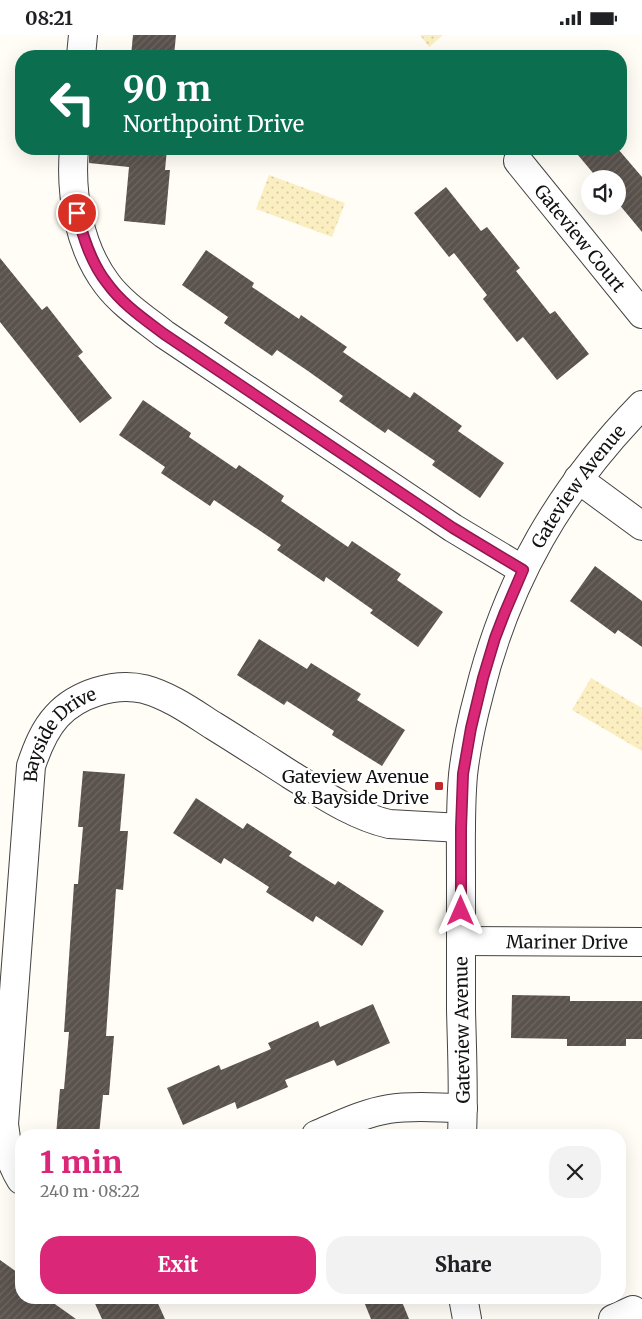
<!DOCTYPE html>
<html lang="en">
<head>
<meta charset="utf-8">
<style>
	body { margin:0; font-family:Merriweather,serif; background:#f2f2f2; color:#202124; height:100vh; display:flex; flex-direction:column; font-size:19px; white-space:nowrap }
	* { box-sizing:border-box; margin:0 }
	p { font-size:16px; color:#757577 }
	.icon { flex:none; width:28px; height:28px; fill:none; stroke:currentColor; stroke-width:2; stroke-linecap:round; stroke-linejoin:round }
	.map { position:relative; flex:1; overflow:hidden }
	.details { position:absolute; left:15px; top:1094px; width:611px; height:175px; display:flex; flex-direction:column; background:#fff; border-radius:20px; box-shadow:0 5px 20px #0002 }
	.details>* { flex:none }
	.banner { position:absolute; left:15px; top:15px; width:612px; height:105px; border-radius:20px; box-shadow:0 5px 20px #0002; background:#0b6e4f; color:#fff; overflow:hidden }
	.tools { position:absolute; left:581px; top:135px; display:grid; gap:10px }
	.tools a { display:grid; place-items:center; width:45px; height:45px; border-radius:50%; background:#fff; box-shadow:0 5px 20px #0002; font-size:25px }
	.pin { position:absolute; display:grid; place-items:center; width:42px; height:42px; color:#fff; margin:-21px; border:2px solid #fff; border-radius:50%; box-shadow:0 1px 5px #0007 }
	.me { position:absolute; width:55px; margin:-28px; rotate:0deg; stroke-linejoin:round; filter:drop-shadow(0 0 4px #0008) }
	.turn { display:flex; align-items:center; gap:18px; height:105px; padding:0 25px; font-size:22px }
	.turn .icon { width:65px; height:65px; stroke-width:2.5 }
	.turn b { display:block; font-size:35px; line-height:42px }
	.round { display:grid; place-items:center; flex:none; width:52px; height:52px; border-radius:20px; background:#f2f2f2 }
	.head { display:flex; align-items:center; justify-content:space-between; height:85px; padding:0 25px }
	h1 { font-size:30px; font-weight:800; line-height:38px; color:#db2777 }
	.cta { display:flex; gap:10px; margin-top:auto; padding:10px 25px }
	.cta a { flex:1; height:58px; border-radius:20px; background:#db2777; color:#fff; font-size:20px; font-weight:800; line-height:58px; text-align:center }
	.cta a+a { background:#f2f2f2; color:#202124 }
	.status { display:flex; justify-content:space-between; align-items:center; height:35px; padding:0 25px; background:#fff; direction:ltr }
	.status svg { height:14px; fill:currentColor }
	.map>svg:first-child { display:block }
	.sand { fill:url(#sand-dots) }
	.building { fill:url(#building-hatch) }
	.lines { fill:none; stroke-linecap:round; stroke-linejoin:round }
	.minor-casing { stroke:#444; stroke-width:30 }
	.tertiary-casing { stroke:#444; stroke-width:30 }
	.minor { stroke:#fff; stroke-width:28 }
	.tertiary { stroke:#fff; stroke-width:28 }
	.route-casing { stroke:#8e194d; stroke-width:12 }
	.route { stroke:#db2777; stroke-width:9 }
	.poi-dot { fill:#c4262e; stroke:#fff; stroke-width:2 }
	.labels { text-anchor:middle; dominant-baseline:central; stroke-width:5; stroke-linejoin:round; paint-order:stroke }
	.street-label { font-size:18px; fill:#111; stroke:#fff }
	.poi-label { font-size:18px; fill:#111; stroke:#fff; text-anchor:end }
</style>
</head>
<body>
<div class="status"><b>08:21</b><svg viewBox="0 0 49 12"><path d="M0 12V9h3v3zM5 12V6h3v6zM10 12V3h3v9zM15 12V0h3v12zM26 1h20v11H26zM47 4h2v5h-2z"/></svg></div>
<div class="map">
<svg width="642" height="1284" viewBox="0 0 642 1284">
	<defs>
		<pattern id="sand-dots" width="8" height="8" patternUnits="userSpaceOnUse" patternTransform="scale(1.25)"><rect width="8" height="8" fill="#fbeec1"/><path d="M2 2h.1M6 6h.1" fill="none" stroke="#d6cba5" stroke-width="1.8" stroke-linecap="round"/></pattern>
		<pattern id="building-hatch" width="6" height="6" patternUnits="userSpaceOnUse" patternTransform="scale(1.25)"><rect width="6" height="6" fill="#5a524d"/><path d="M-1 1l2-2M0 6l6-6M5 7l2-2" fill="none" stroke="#6d6662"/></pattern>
	</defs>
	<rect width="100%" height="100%" fill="#fffdf5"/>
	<g class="sand">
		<polygon points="420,0 443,0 429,12"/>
		<polygon points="269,140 345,168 332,202 256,174"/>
		<polygon points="591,643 642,673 642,716 572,675"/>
	</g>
	<g class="building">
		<polygon points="133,0 176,0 174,21 131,21"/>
		<polygon points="89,114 167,114 165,135 170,135 165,190 124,186 129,132 89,128"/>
		<polygon points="573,114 618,114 642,142 642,197 618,168 618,144 598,144"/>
		<polygon points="446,152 481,196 487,192 520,233 516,236 550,279 555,276 589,319 557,345 523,302 517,307 483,264 487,260 454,218 449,222 414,178"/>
		<polygon points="206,215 254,248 252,252 299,284 301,280 347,312 343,317 410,363 414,357 462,391 458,396 504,428 480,463 432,430 435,426 388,394 385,398 339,366 343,361 308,336 277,315 272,321 224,288 228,282 182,250"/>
		<polygon points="0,223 42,275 47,271 83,317 78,321 112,363 80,388 0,287"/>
		<polygon points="143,365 191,398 189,402 236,434 239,430 284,461 281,466 348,512 352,506 401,539 397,545 443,577 418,612 370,578 373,575 326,542 324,547 277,515 281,510 214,465 210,471 161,438 165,432 119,400"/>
		<polygon points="595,531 642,566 642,612 618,595 615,599 570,566"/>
		<polygon points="259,604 307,634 311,628 361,659 357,665 405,695 382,731 332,700 334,696 287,666 284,670 237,640"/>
		<polygon points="83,736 125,739 120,796 128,796 123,855 116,854 106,1001 114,1001 109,1060 103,1060 99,1100 56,1100 60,1054 64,1054 69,997 64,997 74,849 78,849 83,792 78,792"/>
		<polygon points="196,763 243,794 247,788 292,817 289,821 335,850 338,846 384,876 362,911 316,881 313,887 266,857 269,852 224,823 221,829 173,798"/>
		<polygon points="512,960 570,961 570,966 642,966 642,1004 626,1004 626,1011 567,1011 567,1004 511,1003"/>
		<polygon points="373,969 390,1008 337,1031 334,1025 285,1045 288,1052 237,1074 235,1067 183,1090 167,1053 219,1030 221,1035 271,1014 268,1008 318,986 320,992"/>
		<polygon points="0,1225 21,1240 21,1262 45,1262 76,1284 0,1284"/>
		<polygon points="92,1262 155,1262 165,1284 102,1284"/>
		<polygon points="362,1262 400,1262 409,1284 371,1284"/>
	</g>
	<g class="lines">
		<g class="minor-casing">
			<g id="minor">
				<polyline points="81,21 83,0"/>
				<path d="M74,114c-4,45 5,98 33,135 15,20 38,35 57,50l289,194 70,42"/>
				<path id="s1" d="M518,126l124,153"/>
				<polyline points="578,444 642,491"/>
				<path id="s2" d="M461,906l181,1"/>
				<path d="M316,1100c24,-10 48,-22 73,-26 25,-4 49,-1 74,-1"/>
				<path id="s3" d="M21,1145c-11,-18 -15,-35 -17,-56l27,-358c6,-18 13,-36 26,-50 20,-22 58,-34 87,-27 26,7 48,23 70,37 26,16 52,33 77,49 31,19 63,41 98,49l72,4"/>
				<polyline points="613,1284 633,1275"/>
			</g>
		</g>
		<g class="tertiary-casing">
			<g id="tertiary">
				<path id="s4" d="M462,1100c2,-42 0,-84 -1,-125 0,-45 0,-89 0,-133 0,-34 -1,-68 2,-102 3,-27 9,-55 16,-81 28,-114 81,-205 163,-289"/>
				<polyline points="463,1262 467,1284"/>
			</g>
		</g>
		<use href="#minor" class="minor"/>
		<use href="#tertiary" class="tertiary"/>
	</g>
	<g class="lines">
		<g class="route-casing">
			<path id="route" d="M77,178c6,24 14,50 30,70 15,21 37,36 57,51l289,194 70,42 -18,42 -10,26 -12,40 -12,50 -8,46 -2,54v83"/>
		</g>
		<use href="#route" class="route"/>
	</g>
	<rect class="poi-dot" x="434" y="746" width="10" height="10" rx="2.5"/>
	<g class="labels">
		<g class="street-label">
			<text stroke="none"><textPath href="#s1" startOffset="99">Gateview Court</textPath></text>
			<text stroke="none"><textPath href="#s4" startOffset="675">Gateview Avenue</textPath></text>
			<text stroke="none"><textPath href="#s3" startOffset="461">Bayside Drive</textPath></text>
			<text stroke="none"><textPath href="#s2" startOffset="106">Mariner Drive</textPath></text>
			<text transform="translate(462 995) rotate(-91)">Gateview Avenue</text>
		</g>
		<g class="poi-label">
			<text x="429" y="741">Gateview Avenue<tspan x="429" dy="21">&amp; Bayside Drive</tspan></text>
		</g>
	</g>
</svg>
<div class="tools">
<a><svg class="icon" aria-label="sound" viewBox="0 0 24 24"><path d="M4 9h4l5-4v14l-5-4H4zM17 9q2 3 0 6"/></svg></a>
</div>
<div class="pin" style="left:77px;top:178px;background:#d93025"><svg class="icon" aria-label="arrive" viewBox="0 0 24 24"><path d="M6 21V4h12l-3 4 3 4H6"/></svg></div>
<svg class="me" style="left:461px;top:876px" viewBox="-20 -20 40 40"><path d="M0-17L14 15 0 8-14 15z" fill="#db2777" stroke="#fff" stroke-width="4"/></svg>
<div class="banner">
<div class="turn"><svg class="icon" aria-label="left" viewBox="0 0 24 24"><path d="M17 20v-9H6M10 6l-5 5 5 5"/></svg><div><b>90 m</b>Northpoint Drive</div></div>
</div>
<section class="details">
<div class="head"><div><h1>1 min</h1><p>240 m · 08:22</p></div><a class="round"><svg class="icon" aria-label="close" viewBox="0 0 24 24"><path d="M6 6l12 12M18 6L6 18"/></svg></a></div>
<div class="cta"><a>Exit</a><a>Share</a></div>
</section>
</div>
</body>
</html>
